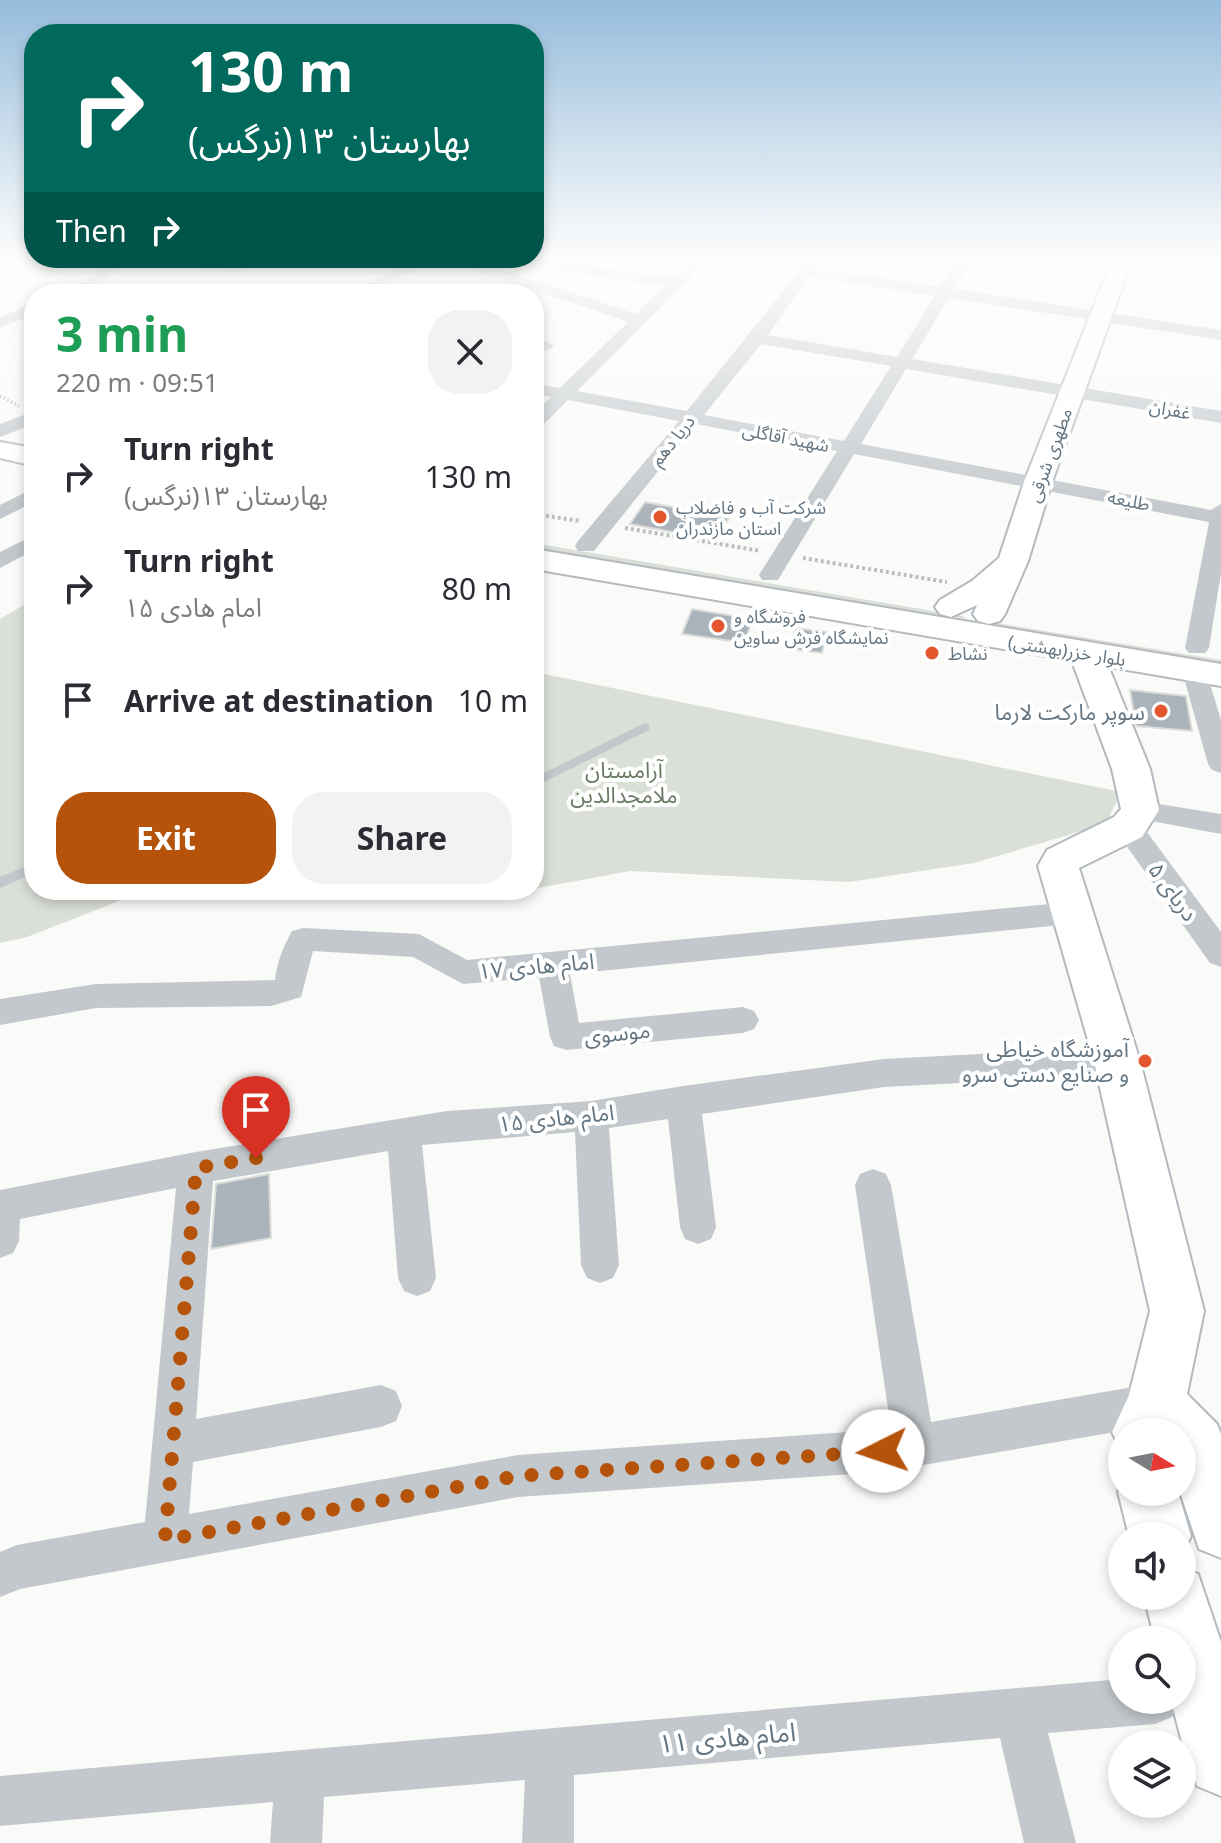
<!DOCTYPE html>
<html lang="en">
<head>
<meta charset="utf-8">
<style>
	body { margin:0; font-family:"Noto Sans","Noto Sans Arabic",sans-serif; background:#f2f2f3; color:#2b2b33; height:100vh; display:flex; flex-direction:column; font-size:30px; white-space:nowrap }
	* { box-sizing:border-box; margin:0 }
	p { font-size:26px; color:#7c7c81 }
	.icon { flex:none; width:44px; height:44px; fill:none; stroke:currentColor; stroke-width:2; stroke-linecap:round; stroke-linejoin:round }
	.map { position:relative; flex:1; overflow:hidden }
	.sheet { position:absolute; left:24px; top:284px; width:520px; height:616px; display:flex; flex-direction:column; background:#fff; border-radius:32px; box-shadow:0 4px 12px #0003 }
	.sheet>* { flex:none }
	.guide { position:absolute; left:24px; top:24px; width:520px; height:244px; border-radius:32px; box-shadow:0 4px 12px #0003; background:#00695c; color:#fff; overflow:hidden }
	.needle { width:52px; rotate:100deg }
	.tools { position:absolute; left:1108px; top:1418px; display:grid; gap:16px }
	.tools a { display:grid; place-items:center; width:88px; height:88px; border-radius:50%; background:#fff; box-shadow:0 4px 12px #0003; font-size:40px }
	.pin { position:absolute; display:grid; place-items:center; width:68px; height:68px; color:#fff; margin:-82px -34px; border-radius:50% 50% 50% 0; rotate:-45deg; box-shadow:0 0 8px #0007 }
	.pin .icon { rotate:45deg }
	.me { position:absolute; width:88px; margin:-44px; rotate:266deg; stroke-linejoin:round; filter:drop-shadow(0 0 6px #0008) }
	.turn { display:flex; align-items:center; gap:28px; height:168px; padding:0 32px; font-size:36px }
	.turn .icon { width:104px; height:104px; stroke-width:2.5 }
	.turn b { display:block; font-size:56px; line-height:68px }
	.then { display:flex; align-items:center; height:76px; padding:0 32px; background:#0003; gap:16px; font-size:30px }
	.round { display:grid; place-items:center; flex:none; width:84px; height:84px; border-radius:32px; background:#f2f2f3 }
	.overview { display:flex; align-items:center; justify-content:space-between; height:136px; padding:0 32px }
	h1 { font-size:48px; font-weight:700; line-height:60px; color:#1e9e55 }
	.button { display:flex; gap:16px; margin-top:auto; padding:16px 32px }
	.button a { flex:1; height:92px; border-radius:32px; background:#b45309; color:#fff; font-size:32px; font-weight:700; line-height:92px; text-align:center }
	.button a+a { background:#f2f2f3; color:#2b2b33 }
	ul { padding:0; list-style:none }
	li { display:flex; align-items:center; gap:24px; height:112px; padding:0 32px }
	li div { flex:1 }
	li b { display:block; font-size:30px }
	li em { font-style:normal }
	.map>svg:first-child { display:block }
	.green { fill:#dadfd7 }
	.building { fill:#aab3b9; stroke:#dcdcda; stroke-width:2 }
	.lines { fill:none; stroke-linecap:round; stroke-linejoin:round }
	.secondary-casing { stroke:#b3babf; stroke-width:4 }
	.primary-casing { stroke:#b5babe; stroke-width:4 }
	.path-far1 { stroke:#bbbfc2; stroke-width:3; stroke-dasharray:2 2; stroke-linecap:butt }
	.path { stroke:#bbbfc2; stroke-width:4; stroke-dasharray:3 3; stroke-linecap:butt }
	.service { fill:#c3c8cc; fill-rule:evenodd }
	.minor { fill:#c3c8cc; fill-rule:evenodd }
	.secondary { fill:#fff; fill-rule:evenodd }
	.primary { fill:#fff; fill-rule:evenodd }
	.route { stroke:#b45309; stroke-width:14; stroke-dasharray:0 25.2 }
	.poi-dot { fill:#e4572e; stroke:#fff; stroke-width:3 }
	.labels { text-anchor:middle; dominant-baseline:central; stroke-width:8; stroke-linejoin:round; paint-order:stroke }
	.far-street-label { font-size:18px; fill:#657683; stroke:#fff }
	.far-poi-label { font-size:18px; fill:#657683; stroke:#fff; text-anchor:start }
	.poi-label { font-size:22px; fill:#657683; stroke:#fff; text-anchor:end }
	.park-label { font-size:22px; fill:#687a64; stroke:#fff }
	.street-label { font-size:22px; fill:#657683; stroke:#fff }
	.near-street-label { font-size:26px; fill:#657683; stroke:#fff }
</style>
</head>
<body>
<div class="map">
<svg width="1221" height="1843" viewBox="0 0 1221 1843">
	<rect width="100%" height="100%" fill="#fafaf8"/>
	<g class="green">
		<polygon points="534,543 962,616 968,619 534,553"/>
		<polygon points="34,599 34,890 147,890 27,937 0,943 0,619"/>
		<polygon points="996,623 1221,660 1221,666 991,627"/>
		<polygon points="534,672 1121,792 1106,824 974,863 849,882 630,871 478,899 358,898 332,890 534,890"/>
	</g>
	<g class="building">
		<polygon points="645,502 689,510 688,512 729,518 715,540 630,524"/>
		<polygon points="692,609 752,619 745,643 682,634"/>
		<polygon points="796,628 826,632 822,653 791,649"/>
		<polygon points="1130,690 1186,696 1192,731 1136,726"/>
		<polygon points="269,1174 271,1238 211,1249 216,1184"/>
	</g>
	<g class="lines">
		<g class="secondary-casing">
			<g id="secondary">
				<polygon points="1112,260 1132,260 1052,482 1028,561 1005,614 1000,621 989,624 978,621 973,614 977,605 951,617 940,614 935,607 940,600 972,581 999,558 1024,482"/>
				<polygon points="1210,260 1221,260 1221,266 1213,264"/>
				<polygon points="1086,643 1098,646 1103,653 1150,769 1159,810 1142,837 1079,868 1140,1061 1204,1311 1187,1394 1217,1424 1221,1434 1221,1558 1199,1549 1180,1492 1182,1432 1122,1432 1122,1453 1112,1432 1129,1395 1150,1311 1094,1061 1038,866 1047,850 1114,817 1121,809 1112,769 1069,653 1074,646"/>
				<polygon points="1122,1482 1122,1492 1178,1492 1191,1536 1182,1557 1182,1536 1129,1536 1118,1492"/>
				<polygon points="1182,1567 1198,1574 1221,1642 1221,1796 1197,1786 1187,1762 1171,1700 1182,1700 1182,1640 1155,1640 1144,1596 1182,1596"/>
			</g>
		</g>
		<g class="primary-casing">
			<g id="primary">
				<polygon points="0,442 34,448 34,466 0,458"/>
				<polygon points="534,549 1221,664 1221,686 534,569"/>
			</g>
		</g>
		<polyline class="path-far1" points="0,396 19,406"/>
		<g class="path">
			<polyline points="534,514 580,521"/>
			<polyline points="625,528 761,551"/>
			<polyline points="803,558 947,582"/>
		</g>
		<g class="service">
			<polygon points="645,723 649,724 649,730 534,787 534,778"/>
			<polygon points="34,863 34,873 0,888 0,877"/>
		</g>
		<g class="minor">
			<path d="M110,260h16c-19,22 -39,34 -68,34l28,-14z"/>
			<path d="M139,260c24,0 93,-6 110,7l-8,5 -95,-8z"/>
			<polygon points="418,260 438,260 363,294 342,294"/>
			<path d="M453,260h21l162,54 29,-28 -121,-18 -7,-4 9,-4 127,18 19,-18h15l-130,131 110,20 121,-151h16l-7,8 123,19 18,-27h14l-17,29 266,41v10l-272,-42 -37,61 309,52v12l-315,-54 -45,75 350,66 10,-6v69l-12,75 -4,5h-16l-4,-5 24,-126 -355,-68 -76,126h-16l-3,-5 78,-124 -141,-27 -102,127h-16l-3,-5 3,-5 101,-120 -111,-21 -27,27 -7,2v-16l17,-16 -17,-4v-10l26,5 68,-66 -173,-59zM809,276l126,20 -38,61 -129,-22zM761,344l130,22 -47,75 -140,-26z"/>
			<polygon points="34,303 34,314 0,328 0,317"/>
			<polygon points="534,336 555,346 547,351 534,347"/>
			<polygon points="34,411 34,424 0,437 0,424"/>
			<polygon points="34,488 34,502 0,519 0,505"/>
			<polygon points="34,535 34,550 0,568 0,552"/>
			<polygon points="1194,664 1203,666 1206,671 1221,720 1221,773 1212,770 1208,764 1182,671 1185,666"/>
			<polygon points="1140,801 1221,814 1221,834 1130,817 1126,810 1130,803"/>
			<polygon points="1128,817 1138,820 1221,932 1221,967 1210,963 1118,834 1114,827 1118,820"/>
			<path d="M1071,902l11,3 4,8 -4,8 -11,3 -501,50 9,49 164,-16 11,4 5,9 -5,9 -11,4 -177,17 -12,-4 -4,-9 -11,-60 -76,7 -50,-27 -100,-6 -12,46 -30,9 -175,2 -96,17v-26l96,-15 179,-4c2,-18 8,-33 17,-49l11,-3 116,6 48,26z"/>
			<polygon points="1117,1047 1129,1051 1134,1061 1129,1071 1117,1075 884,1087 702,1114 716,1227 711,1239 698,1244 685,1239 680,1227 668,1119 609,1128 619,1265 613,1278 600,1283 587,1278 581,1265 575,1132 422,1145 436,1278 430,1291 417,1296 404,1291 398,1278 388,1151 213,1181 196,1419 381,1385 396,1391 402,1406 396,1421 381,1427 193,1462 189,1514 518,1455 891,1429 855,1185 860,1174 873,1169 886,1174 891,1185 931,1422 1156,1383 1171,1389 1177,1404 1171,1419 1156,1425 883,1472 518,1497 20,1589 0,1597 0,1552 17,1545 145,1522 176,1188 20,1219 19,1241 13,1253 0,1258 0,1190 196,1152 447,1111 591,1101 683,1086 884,1059"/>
			<polygon points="1122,1679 1122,1700 1179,1700 1172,1717 1155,1724 1048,1733 1076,1843 1024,1843 1000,1738 574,1775 574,1843 522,1843 525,1780 324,1797 322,1843 270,1843 273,1802 0,1826 0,1776"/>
		</g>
		<use href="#secondary" class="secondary"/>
		<use href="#primary" class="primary"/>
	</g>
	<linearGradient id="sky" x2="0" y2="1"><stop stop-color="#96bcdc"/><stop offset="0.5" stop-color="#fdfdfc"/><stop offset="1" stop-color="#fdfdfc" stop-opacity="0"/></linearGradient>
	<rect width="1221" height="518" fill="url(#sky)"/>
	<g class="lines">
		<polyline class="route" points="256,1158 196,1168 165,1540 518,1476 883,1451"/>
	</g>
	<g class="poi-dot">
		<circle cx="660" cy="517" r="8"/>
		<circle cx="718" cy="626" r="8"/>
		<circle cx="932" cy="653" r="8"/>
		<circle cx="1161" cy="711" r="8"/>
		<circle cx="1145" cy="1061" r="8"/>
	</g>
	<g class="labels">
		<g class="far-street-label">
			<text transform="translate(1170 409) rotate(10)">غفران</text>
			<text transform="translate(786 437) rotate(11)">شهید آقاگلی</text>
			<text transform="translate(672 440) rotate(-51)">دریا دهم</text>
			<text transform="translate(1049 455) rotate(-70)">مطهری شرقی</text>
			<text transform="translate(1129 500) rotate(11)">طلیعه</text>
			<text transform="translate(1067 650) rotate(9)">بلوار خزر(بهشتی)</text>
		</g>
		<g class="far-poi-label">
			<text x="676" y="507">شرکت آب و فاضلاب<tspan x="676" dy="21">استان مازندران</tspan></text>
			<text x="734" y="616">فروشگاه و<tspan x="734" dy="21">نمایشگاه فرش ساوین</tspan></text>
			<text x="948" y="653">نشاط</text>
		</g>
		<g class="poi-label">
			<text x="1145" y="711">سوپر مارکت لارما</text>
			<text x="1129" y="1048">آموزشگاه خیاطی<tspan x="1129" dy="25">و صنایع دستی سرو</tspan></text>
		</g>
		<g class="park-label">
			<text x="624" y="769">آرامستان<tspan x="624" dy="25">ملامجدالدین</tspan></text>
		</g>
		<g class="street-label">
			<text transform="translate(1174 891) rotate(54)">دریای ۵</text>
			<text transform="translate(536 965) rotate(-5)">امام هادی ۱۷</text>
			<text transform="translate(617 1032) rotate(-6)">موسوی</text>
			<text transform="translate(556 1117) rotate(-6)">امام هادی ۱۵</text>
		</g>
		<g class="near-street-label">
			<text transform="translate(727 1737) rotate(-5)">امام هادی ١۱</text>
		</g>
	</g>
</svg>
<div class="tools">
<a><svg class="needle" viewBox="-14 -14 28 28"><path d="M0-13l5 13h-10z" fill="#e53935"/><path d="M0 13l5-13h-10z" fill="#7c7c81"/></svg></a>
<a><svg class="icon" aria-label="sound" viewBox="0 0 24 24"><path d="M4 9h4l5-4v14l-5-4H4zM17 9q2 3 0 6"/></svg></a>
<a><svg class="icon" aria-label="search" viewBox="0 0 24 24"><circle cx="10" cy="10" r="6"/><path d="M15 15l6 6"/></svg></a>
<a><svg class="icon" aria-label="layers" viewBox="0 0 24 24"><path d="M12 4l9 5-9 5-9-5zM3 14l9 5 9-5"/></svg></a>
</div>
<div class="pin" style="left:256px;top:1158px;background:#d93025"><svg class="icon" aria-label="arrive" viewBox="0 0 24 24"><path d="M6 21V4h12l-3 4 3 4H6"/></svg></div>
<svg class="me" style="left:883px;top:1451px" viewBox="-20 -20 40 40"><circle r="19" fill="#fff"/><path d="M0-13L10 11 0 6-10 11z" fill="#b45309"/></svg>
<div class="guide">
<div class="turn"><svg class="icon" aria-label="right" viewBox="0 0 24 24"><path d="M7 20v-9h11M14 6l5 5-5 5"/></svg><div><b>130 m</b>بهارستان ۱۳(نرگس)</div></div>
<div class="then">Then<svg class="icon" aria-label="right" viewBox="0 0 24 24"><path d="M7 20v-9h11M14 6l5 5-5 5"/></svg></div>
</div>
<section class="sheet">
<div class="overview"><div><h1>3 min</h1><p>220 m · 09:51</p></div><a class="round"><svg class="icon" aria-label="close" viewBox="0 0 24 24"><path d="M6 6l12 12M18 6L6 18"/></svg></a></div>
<ul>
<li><svg class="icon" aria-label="right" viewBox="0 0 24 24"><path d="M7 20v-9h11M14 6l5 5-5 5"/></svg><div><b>Turn right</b><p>بهارستان ۱۳(نرگس)</p></div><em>130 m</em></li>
<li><svg class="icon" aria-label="right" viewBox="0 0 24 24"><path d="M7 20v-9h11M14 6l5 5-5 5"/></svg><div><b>Turn right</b><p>امام هادی ۱۵</p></div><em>80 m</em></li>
<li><svg class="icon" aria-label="arrive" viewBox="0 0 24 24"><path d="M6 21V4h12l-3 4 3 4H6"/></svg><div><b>Arrive at destination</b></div><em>10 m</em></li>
</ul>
<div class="button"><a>Exit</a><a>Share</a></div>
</section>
</div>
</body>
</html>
